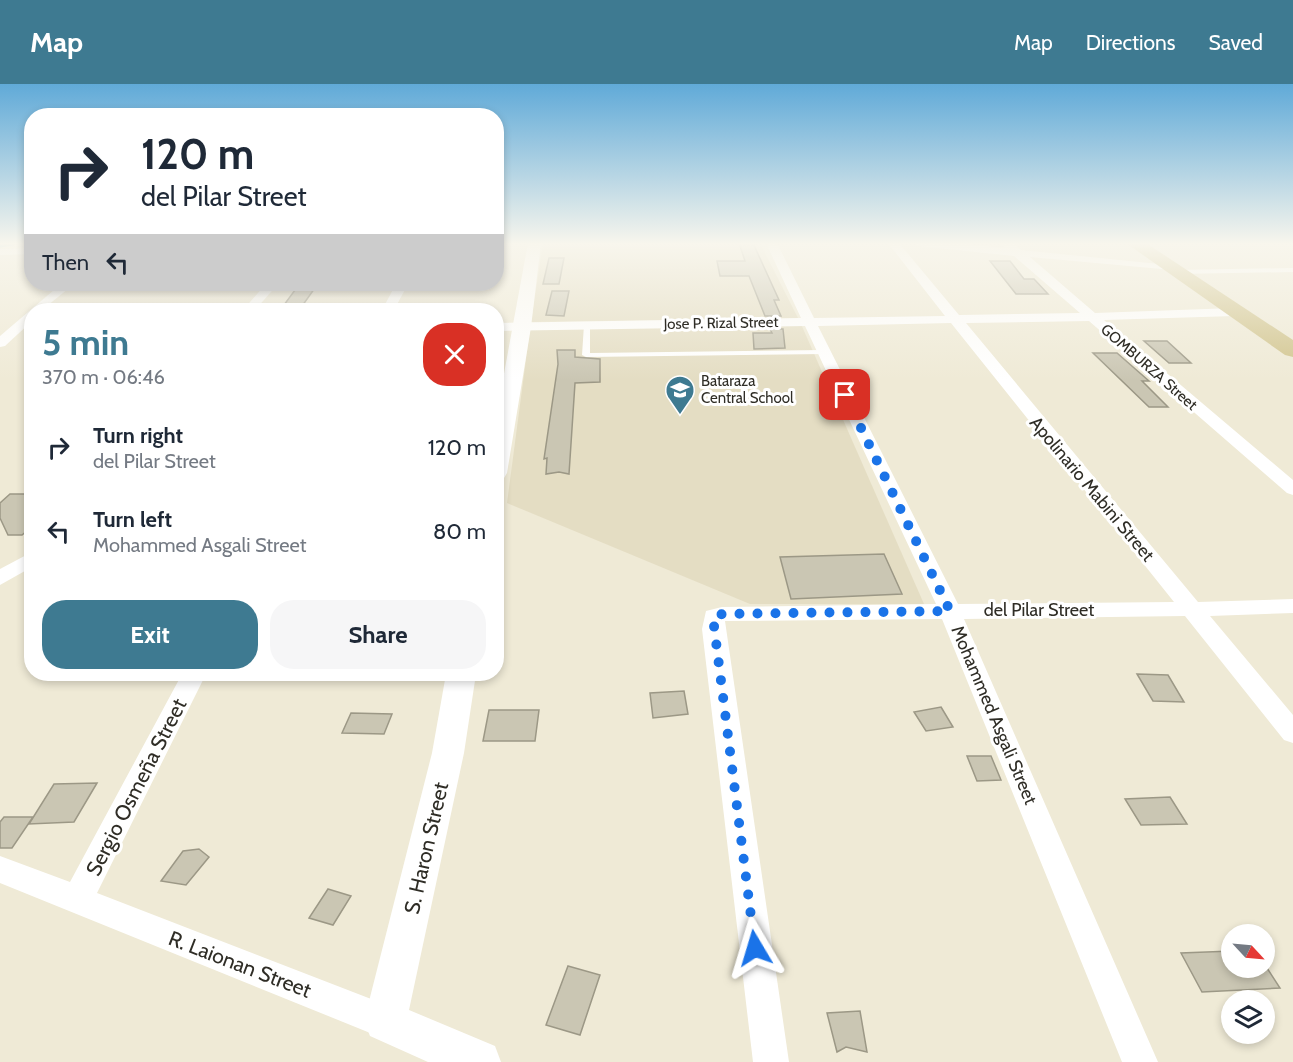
<!DOCTYPE html>
<html lang="en">
<head>
<meta charset="utf-8">
<style>
	body { margin:0; font-family:Cabin,sans-serif; background:#f6f6f7; color:#1f2937; height:100vh; display:flex; flex-direction:column; font-size:22px; white-space:nowrap }
	* { box-sizing:border-box; margin:0 }
	p { font-size:20px; color:#747a83 }
	.icon { flex:none; width:33px; height:33px; fill:none; stroke:currentColor; stroke-width:2; stroke-linecap:round; stroke-linejoin:round }
	.map { position:relative; flex:1; overflow:hidden }
	.details { position:absolute; left:24px; top:219px; width:480px; height:378px; display:flex; flex-direction:column; background:#fff; border-radius:24px; box-shadow:0 3px 9px #0003 }
	.details>* { flex:none }
	.top-card { position:absolute; left:24px; top:24px; width:480px; height:183px; border-radius:24px; box-shadow:0 3px 9px #0003; background:#fff; color:#1f2937; overflow:hidden }
	.needle { width:39px; rotate:116deg }
	.fabs { position:absolute; left:1221px; top:840px; display:grid; gap:12px }
	.fabs a { display:grid; place-items:center; width:54px; height:54px; border-radius:50%; background:#fff; box-shadow:0 3px 9px #0003; font-size:30px }
	.pin { position:absolute; display:grid; place-items:center; width:51px; height:51px; color:#fff; margin:-26px; border-radius:12px; box-shadow:0 3px 9px #0006 }
	.me { position:absolute; width:66px; margin:-33px; rotate:353deg; stroke-linejoin:round; filter:drop-shadow(0 0 4px #0008) }
	.turn { display:flex; align-items:center; gap:21px; height:126px; padding:0 18px; font-size:27px }
	.turn .icon { width:78px; height:78px; stroke-width:2.5 }
	.turn b { display:block; font-size:42px; line-height:51px }
	.then { display:flex; align-items:center; height:57px; padding:0 18px; background:#0003; gap:12px; font-size:22px }
	.round { display:grid; place-items:center; flex:none; width:63px; height:63px; border-radius:24px; background:#f6f6f7 }
	.headline { display:flex; align-items:center; justify-content:space-between; height:102px; padding:0 18px }
	h1 { font-size:36px; font-weight:800; line-height:45px; color:#3e7a91 }
	.cta { display:flex; gap:12px; margin-top:auto; padding:12px 18px }
	.cta a { flex:1; height:69px; border-radius:24px; background:#3e7a91; color:#fff; font-size:24px; font-weight:800; line-height:69px; text-align:center }
	.cta a+a { background:#f6f6f7; color:#1f2937 }
	ul { padding:0; list-style:none }
	li { display:flex; align-items:center; gap:18px; height:84px; padding:0 18px }
	li div { flex:1 }
	li b { display:block; font-size:22px }
	li em { font-style:normal }
	header { display:flex; align-items:center; gap:36px; box-sizing:border-box; height:84px; padding:0 30px; background:#3e7a91; color:#fff }
	header strong { font-size:28px }
	nav { display:flex; gap:33px; margin-inline-start:auto; font-size:21px }
	.map>svg:first-child { display:block }
	.built { fill:#e4ddc3 }
	.lines { fill:none; stroke-linecap:round; stroke-linejoin:round }
	.stream { stroke:#349cc0; stroke-width:3 }
	.building { fill:#cac6b3; stroke:#9c9886; stroke-width:1.5 }
	.service { fill:#fff; fill-rule:evenodd }
	.minor { fill:#fff; fill-rule:evenodd }
	.tertiary { fill:#fff; fill-rule:evenodd }
	.primary { fill:#d1c48d; fill-rule:evenodd }
	.route { stroke:#1a73e8; stroke-width:10; stroke-dasharray:0 18 }
	.labels { text-anchor:middle; dominant-baseline:central; stroke-width:6; stroke-linejoin:round; paint-order:stroke }
	.far-street-label { font-size:15px; fill:#2f2d26; stroke:#fff }
	.far-poi-label { font-size:15px; fill:#2f2d26; stroke:#fff; text-anchor:start }
	.street-label { font-size:18px; fill:#2f2d26; stroke:#fff }
	.near-street-label { font-size:21px; fill:#2f2d26; stroke:#fff }
</style>
</head>
<body>
<header>
<strong>Map</strong>
<nav><a>Map</a><a>Directions</a><a>Saved</a></nav>
</header>
<div class="map">
<svg width="1293" height="978" viewBox="0 0 1293 978">
	<rect width="100%" height="100%" fill="#efead6"/>
	<g class="built">
		<polygon points="543,159 760,159 798,234 531,238"/>
		<polygon points="801,240 924,520 750,520 507,419 530,245"/>
	</g>
	<g class="lines">
		<polyline class="stream" points="0,162 18,159"/>
	</g>
	<g class="building">
		<polygon points="739,159 753,159 779,216 774,216 781,232 765,232 749,192 720,192 717,177 745,177"/>
		<polygon points="549,174 564,174 559,200 543,200"/>
		<polygon points="990,177 1010,177 1024,195 1034,195 1048,210 1016,210"/>
		<polygon points="317,201 300,225 281,225 298,202"/>
		<polygon points="552,207 569,207 564,232 546,231"/>
		<polygon points="770,245 783,245 785,264 754,265 753,249 772,249"/>
		<polygon points="1144,257 1167,257 1191,279 1169,279"/>
		<polygon points="557,266 575,266 575,273 600,275 600,298 575,299 569,390 559,388 546,390 547,374 544,375 558,280"/>
		<polygon points="1093,269 1117,269 1149,297 1142,297 1168,323 1149,323"/>
		<polygon points="10,410 32,410 32,435 29,445 22,451 8,451 0,434 0,419"/>
		<polygon points="884,470 902,510 791,515 780,473"/>
		<polygon points="1137,590 1168,591 1184,618 1153,617"/>
		<polygon points="684,607 688,630 653,634 650,609"/>
		<polygon points="941,623 953,643 926,647 914,628"/>
		<polygon points="489,626 539,626 535,657 483,657"/>
		<polygon points="351,629 392,630 384,650 342,649"/>
		<polygon points="967,672 991,672 1001,696 977,697"/>
		<polygon points="97,699 74,738 29,740 54,700"/>
		<polygon points="1170,713 1187,740 1141,741 1125,715"/>
		<polygon points="4,733 33,733 12,764 0,764 0,738"/>
		<polygon points="199,765 209,773 186,801 161,797 183,767"/>
		<polygon points="328,805 351,812 333,841 309,834"/>
		<polygon points="1232,867 1232,884 1267,884 1280,904 1202,908 1181,869"/>
		<polygon points="568,882 600,891 580,951 546,941"/>
		<polygon points="860,927 867,968 846,963 837,968 827,929"/>
	</g>
	<g class="lines">
		<g class="service">
			<polygon points="1293,184 1293,188 1176,190 1173,188 1176,186"/>
			<polygon points="587,239 590,241 590,269 824,266 828,268 824,270 586,273 582,271 584,241"/>
		</g>
		<g class="minor">
			<path d="M766,159h11l37,75 131,-2 -57,-73h11l60,72 121,-2 -66,-57 -96,-10 -5,-3h42l51,5 -5,-5h12l8,7 148,15 4,1v4l-143,-13 65,56 139,-5 6,4 -6,4 -130,4 189,160v15l-6,-2 -198,-172 -123,2 232,279 95,-3v14l-83,3 83,99v28l-9,-3 -99,-124 -221,3 194,443h-36l-180,-443 -217,2 64,441h-36l-51,-433 4,-18 16,-4 214,-3 -131,-278 -309,5v-8l305,-5zM951,239l223,279 -216,2 -140,-278z"/>
			<polygon points="32,164 32,170 0,171 0,165"/>
			<polygon points="61,200 74,200 42,226 32,226 32,237 5,262 0,263 0,252"/>
			<polygon points="266,200 278,200 255,226 243,226"/>
			<polygon points="396,200 408,200 394,226 382,226"/>
			<polygon points="32,468 32,483 0,501 0,485"/>
			<polygon points="182,590 206,590 97,809 397,925 403,937 397,949 385,955 0,799 0,772 70,798"/>
		</g>
		<g class="tertiary">
			<polygon points="528,159 541,159 531,243 507,389 504,394 496,395 496,333"/>
			<polygon points="446,590 476,590 464,669 409,926 495,962 501,978 428,978 370,952 364,937 432,669"/>
		</g>
		<polygon class="primary" points="1126,159 1146,159 1293,256 1293,273 1285,271"/>
	</g>
	<linearGradient id="sky" x2="0" y2="1"><stop stop-color="#60aad8"/><stop offset="0.54" stop-color="#f8f6ed"/><stop offset="1" stop-color="#f8f6ed" stop-opacity="0"/></linearGradient>
	<rect width="1293" height="296" fill="url(#sky)"/>
	<g class="lines">
		<polyline class="route" points="755,864 713,534 722,530 950,527 845,311"/>
	</g>
	<defs>
		<g id="school-pin" transform="scale(1.5)"><path d="M0 17L-7.5 6A9.5 9.5 0 1 1 7.5 6Z" fill="#3e7a91" stroke="#fff"/><path d="M0-5L7-2L0 1L-7-2ZM-4 1L0 2.5L4 1V4Q0 6-4 4Z" fill="#fff"/></g>
	</defs>
	<g fill-rule="evenodd">
		<use href="#school-pin" x="680" y="306"/>
	</g>
	<g class="labels">
		<g class="far-street-label">
			<text transform="translate(721 239) rotate(-1)">Jose P. Rizal Street</text>
			<text transform="translate(1149 283) rotate(41)">GOMBURZA Street</text>
		</g>
		<g class="far-poi-label">
			<text x="701" y="297">Bataraza<tspan x="701" dy="17">Central School</tspan></text>
		</g>
		<g class="street-label">
			<text transform="translate(1092 405) rotate(50)">Apolinario Mabini Street</text>
			<text x="1039" y="526">del Pilar Street</text>
			<text transform="translate(994 631) rotate(67)">Mohammed Asgali Street</text>
		</g>
		<g class="near-street-label">
			<text transform="translate(136 703) rotate(-63)">Sergio Osmeña Street</text>
			<text transform="translate(426 764) rotate(-77)">S. Haron Street</text>
			<text transform="translate(240 880) rotate(21)">R. Laionan Street</text>
		</g>
	</g>
</svg>
<div class="fabs">
<a><svg class="needle" viewBox="-14 -14 28 28"><path d="M0-13l5 13h-10z" fill="#e53935"/><path d="M0 13l5-13h-10z" fill="#747a83"/></svg></a>
<a><svg class="icon" aria-label="layers" viewBox="0 0 24 24"><path d="M12 4l9 5-9 5-9-5zM3 14l9 5 9-5"/></svg></a>
</div>
<div class="pin" style="left:845px;top:311px;background:#d93025"><svg class="icon" aria-label="arrive" viewBox="0 0 24 24"><path d="M6 21V4h12l-3 4 3 4H6"/></svg></div>
<svg class="me" style="left:755px;top:864px" viewBox="-20 -20 40 40"><path d="M0-17L14 15 0 8-14 15z" fill="#1a73e8" stroke="#fff" stroke-width="4"/></svg>
<div class="top-card">
<div class="turn"><svg class="icon" aria-label="right" viewBox="0 0 24 24"><path d="M7 20v-9h11M14 6l5 5-5 5"/></svg><div><b>120 m</b>del Pilar Street</div></div>
<div class="then">Then<svg class="icon" aria-label="left" viewBox="0 0 24 24"><path d="M17 20v-9H6M10 6l-5 5 5 5"/></svg></div>
</div>
<section class="details">
<div class="headline"><div><h1>5 min</h1><p>370 m · 06:46</p></div><a class="round" style="background:#d93025;color:#fff"><svg class="icon" aria-label="close" viewBox="0 0 24 24"><path d="M6 6l12 12M18 6L6 18"/></svg></a></div>
<ul>
<li><svg class="icon" aria-label="right" viewBox="0 0 24 24"><path d="M7 20v-9h11M14 6l5 5-5 5"/></svg><div><b>Turn right</b><p>del Pilar Street</p></div><em>120 m</em></li>
<li><svg class="icon" aria-label="left" viewBox="0 0 24 24"><path d="M17 20v-9H6M10 6l-5 5 5 5"/></svg><div><b>Turn left</b><p>Mohammed Asgali Street</p></div><em>80 m</em></li>
</ul>
<div class="cta"><a>Exit</a><a>Share</a></div>
</section>
</div>
</body>
</html>
